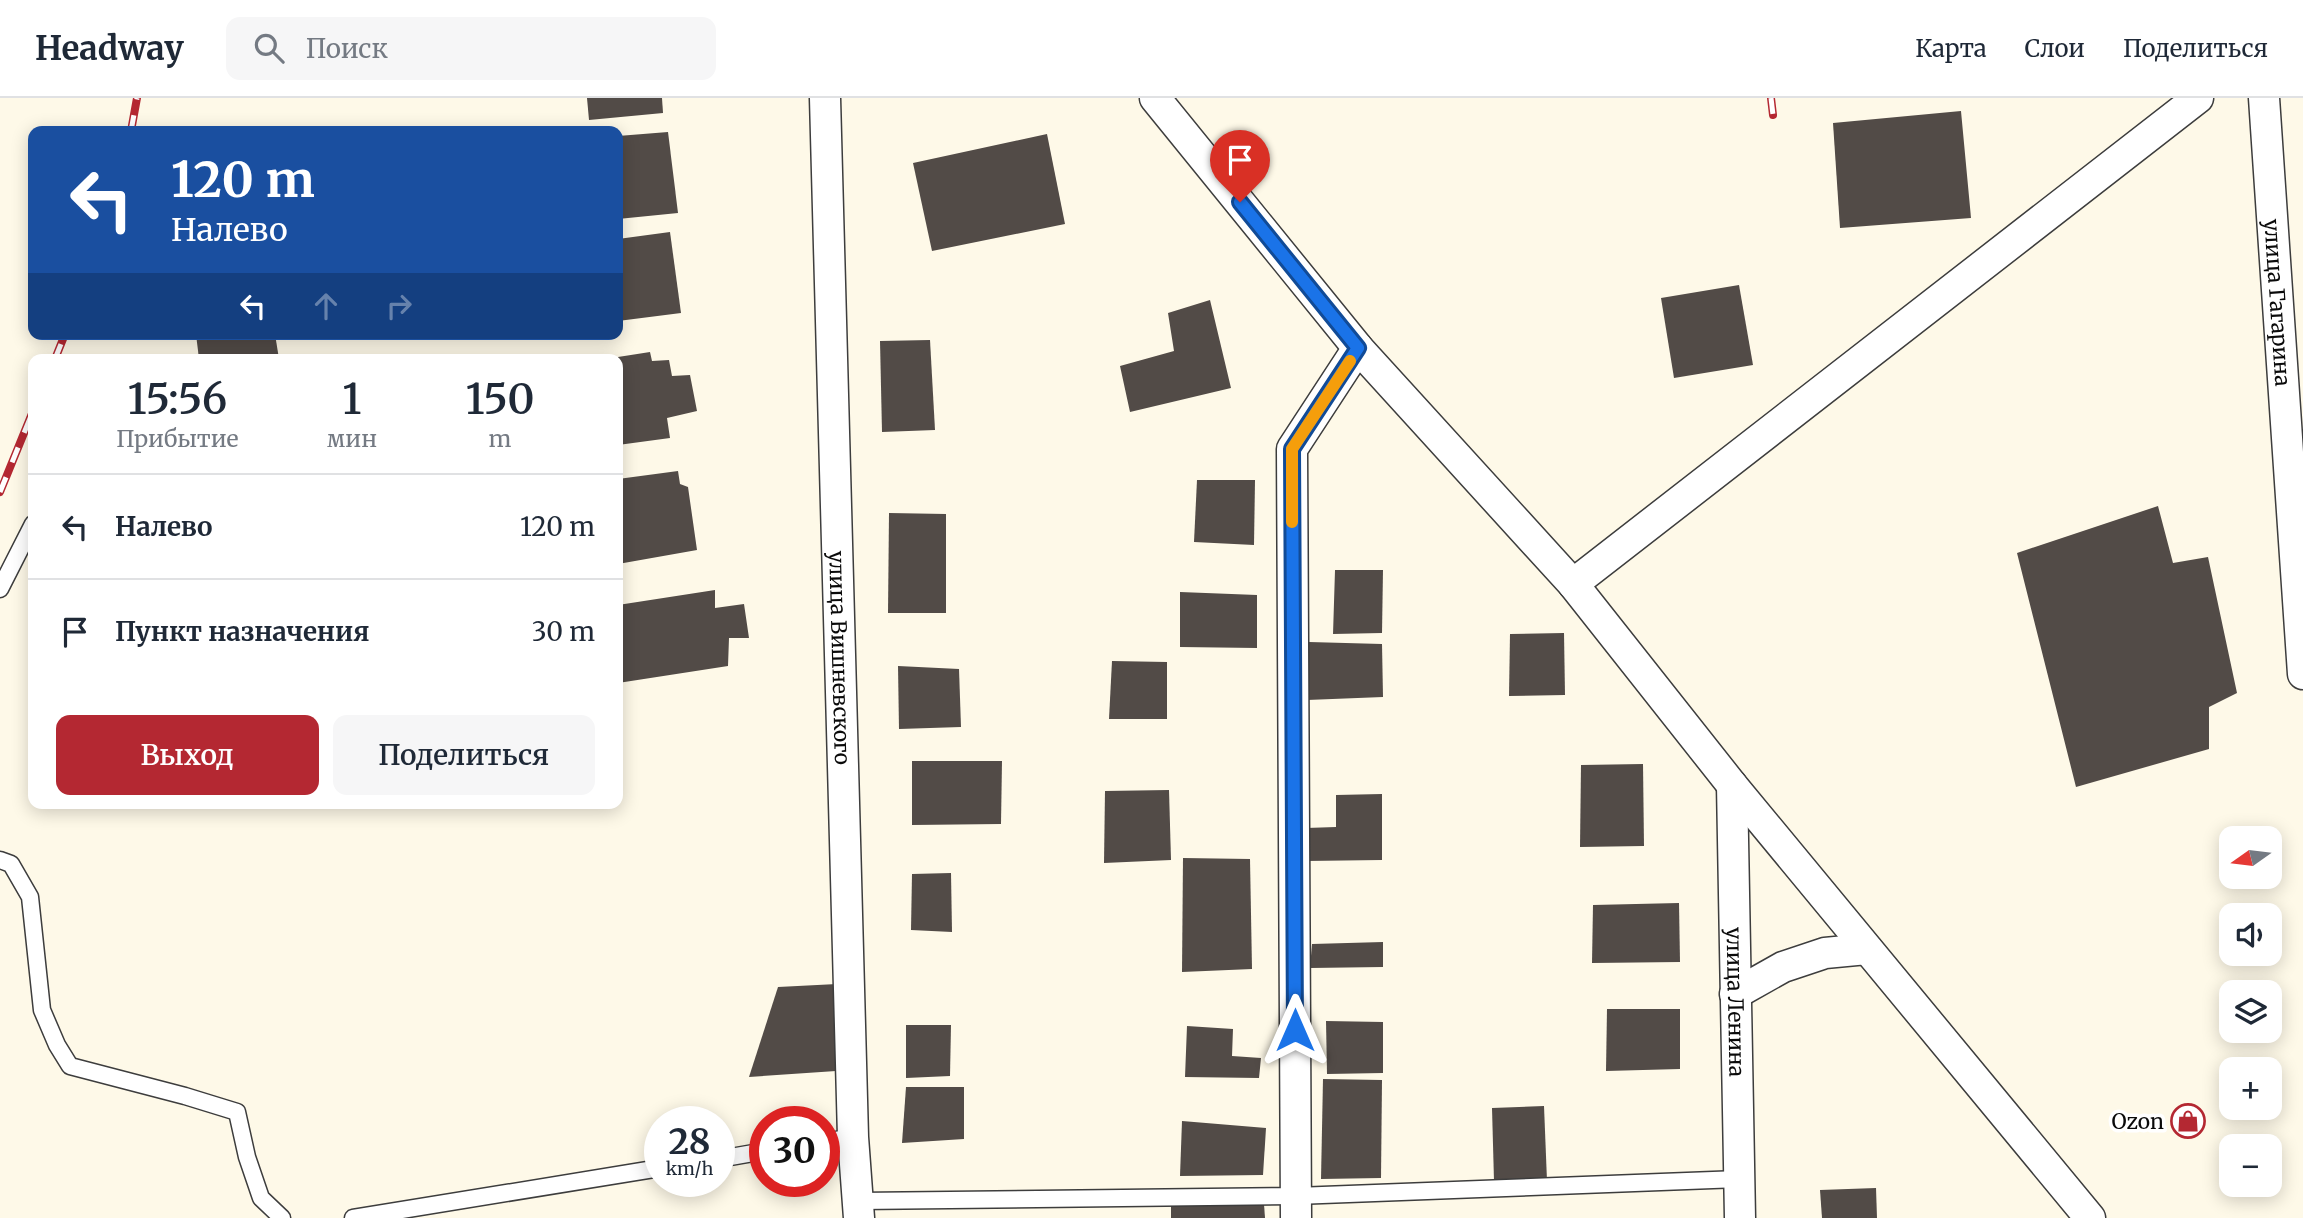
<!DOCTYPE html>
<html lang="ru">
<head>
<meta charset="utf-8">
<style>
	body { margin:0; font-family:Merriweather,serif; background:#f6f6f7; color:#1f2937; height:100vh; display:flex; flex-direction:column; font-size:26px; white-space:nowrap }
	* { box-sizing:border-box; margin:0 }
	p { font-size:23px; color:#747a83 }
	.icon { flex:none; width:38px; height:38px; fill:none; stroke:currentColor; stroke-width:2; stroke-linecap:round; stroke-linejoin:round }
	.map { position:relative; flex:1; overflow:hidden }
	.side { position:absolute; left:28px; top:256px; width:595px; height:455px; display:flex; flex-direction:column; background:#fff; border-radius:14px; box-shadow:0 4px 18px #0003 }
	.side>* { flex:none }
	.banner { position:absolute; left:28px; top:28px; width:595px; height:214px; border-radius:14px; box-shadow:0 4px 18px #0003; background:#1a4fa0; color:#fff; overflow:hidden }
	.needle { width:46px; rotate:256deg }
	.tools { position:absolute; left:2219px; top:728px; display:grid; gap:14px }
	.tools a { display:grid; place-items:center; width:63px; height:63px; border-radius:14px; background:#fff; box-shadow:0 4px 18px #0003; font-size:35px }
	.speed { position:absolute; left:644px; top:1008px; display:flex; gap:14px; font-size:35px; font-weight:700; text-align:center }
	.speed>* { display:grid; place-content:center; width:91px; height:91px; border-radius:50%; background:#fff; box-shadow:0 4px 18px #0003; line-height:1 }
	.speed small { font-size:18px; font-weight:400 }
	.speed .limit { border:10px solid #d22; background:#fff; color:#111 }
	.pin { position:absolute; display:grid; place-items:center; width:60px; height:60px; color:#fff; margin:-72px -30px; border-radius:50% 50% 50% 0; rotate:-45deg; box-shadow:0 0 7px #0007 }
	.pin .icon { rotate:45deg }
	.me { position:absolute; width:77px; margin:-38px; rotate:0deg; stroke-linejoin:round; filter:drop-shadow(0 0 5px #0008) }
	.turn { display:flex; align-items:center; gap:24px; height:147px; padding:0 28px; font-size:32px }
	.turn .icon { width:91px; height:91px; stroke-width:2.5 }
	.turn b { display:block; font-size:49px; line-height:60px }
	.lanes { display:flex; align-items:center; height:66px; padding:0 28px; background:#0003; justify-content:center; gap:35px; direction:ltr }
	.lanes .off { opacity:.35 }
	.eta { display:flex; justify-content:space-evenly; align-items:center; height:119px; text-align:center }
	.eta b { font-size:42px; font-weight:600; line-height:49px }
	.primary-button { display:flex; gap:14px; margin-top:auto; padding:14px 28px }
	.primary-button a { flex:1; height:80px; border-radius:14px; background:#b42832; color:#fff; font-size:28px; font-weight:600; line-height:80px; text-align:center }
	.primary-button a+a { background:#f6f6f7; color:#1f2937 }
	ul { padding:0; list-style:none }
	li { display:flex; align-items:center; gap:21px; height:105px; padding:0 28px; border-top:2px solid #e0e1e3 }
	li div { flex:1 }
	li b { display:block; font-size:26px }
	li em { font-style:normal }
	header { display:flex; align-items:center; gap:42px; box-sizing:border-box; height:98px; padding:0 35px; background:#fff; border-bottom:2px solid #e0e1e3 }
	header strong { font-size:33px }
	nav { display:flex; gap:38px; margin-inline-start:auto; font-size:24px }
	.search { width:490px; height:63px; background:#f6f6f7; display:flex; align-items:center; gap:18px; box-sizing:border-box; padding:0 24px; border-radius:14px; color:#747a83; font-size:26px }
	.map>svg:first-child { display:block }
	.building { fill:#524b47 }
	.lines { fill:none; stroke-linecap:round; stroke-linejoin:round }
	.service-casing { stroke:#3d3d3d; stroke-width:19 }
	.minor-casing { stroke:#3d3d3d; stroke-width:33 }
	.service { stroke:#fff; stroke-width:16 }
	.minor { stroke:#fff; stroke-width:30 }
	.rail-casing { stroke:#b42832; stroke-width:8 }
	.rail { stroke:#fff; stroke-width:5; stroke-dasharray:16; stroke-linecap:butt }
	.route-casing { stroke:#114b97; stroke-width:18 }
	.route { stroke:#1a73e8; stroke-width:12 }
	.slow { stroke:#f59e0b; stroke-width:12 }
	.labels { text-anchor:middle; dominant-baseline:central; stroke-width:7; stroke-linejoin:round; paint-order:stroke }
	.street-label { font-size:21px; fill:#0a0a0a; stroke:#fff }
	.poi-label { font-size:21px; fill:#0a0a0a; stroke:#fff; text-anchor:end }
</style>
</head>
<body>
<header>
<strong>Headway</strong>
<div class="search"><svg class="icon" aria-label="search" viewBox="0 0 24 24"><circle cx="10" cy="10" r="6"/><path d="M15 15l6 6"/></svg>Поиск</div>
<nav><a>Карта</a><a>Слои</a><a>Поделиться</a></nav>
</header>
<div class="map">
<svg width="2303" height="1120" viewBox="0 0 2303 1120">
	<rect width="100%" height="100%" fill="#fef9e8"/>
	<g class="building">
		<polygon points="587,0 662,0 663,15 589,22"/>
		<polygon points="1961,13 1971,120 1840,130 1833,25"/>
		<polygon points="668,34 678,115 618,121 618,38"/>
		<polygon points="1047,36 1065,126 932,153 913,65"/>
		<polygon points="670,134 681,215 618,223 618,141"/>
		<polygon points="1739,187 1753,267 1674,280 1661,200"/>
		<polygon points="1210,202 1231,290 1130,314 1120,268 1174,253 1168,215"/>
		<polygon points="196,236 275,236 279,261 199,261"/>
		<polygon points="930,242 935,332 882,334 880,243"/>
		<polygon points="650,254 652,263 669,262 672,278 690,277 697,313 667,320 670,340 618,347 618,259"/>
		<polygon points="678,373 680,386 688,389 697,452 618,466 618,381"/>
		<polygon points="1197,382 1255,382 1254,447 1194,444"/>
		<polygon points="2158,408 2173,465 2208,459 2237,595 2209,609 2209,651 2076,689 2017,455"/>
		<polygon points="889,415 946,416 946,515 888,515"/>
		<polygon points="1335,472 1383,472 1382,535 1333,536"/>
		<polygon points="715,492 715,510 744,506 749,540 729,540 728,568 618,585 618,507"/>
		<polygon points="1180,494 1257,497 1257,550 1180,549"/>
		<polygon points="1564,535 1565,597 1509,598 1510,536"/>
		<polygon points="1309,544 1382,546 1383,599 1307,602"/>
		<polygon points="1112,563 1167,564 1167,621 1109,621"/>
		<polygon points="898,568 959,571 961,629 899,631"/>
		<polygon points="912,663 1002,663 1001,726 912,727"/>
		<polygon points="1643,666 1644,748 1580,749 1581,667"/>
		<polygon points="1169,692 1171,762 1104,765 1105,693"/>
		<polygon points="1382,696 1382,762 1306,763 1306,730 1336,729 1336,697"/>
		<polygon points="1183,760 1250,761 1252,871 1182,874"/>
		<polygon points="951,775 952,834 911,832 912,776"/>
		<polygon points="1679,805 1680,864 1592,865 1593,807"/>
		<polygon points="1383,844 1383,869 1310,870 1312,846"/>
		<polygon points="837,886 836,973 749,979 778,889"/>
		<polygon points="1607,911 1680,911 1680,971 1606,973"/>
		<polygon points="1326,923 1383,924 1383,975 1327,976"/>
		<polygon points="906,927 951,927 950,978 906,980"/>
		<polygon points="1187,928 1233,931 1232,958 1261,960 1259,980 1185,979"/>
		<polygon points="1323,981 1382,982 1381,1080 1321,1081"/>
		<polygon points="906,989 964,989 964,1041 902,1045"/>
		<polygon points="1544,1008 1547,1083 1494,1083 1492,1010"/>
		<polygon points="1182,1023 1266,1030 1263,1077 1180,1078"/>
		<polygon points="1876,1090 1877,1120 1822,1120 1820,1092"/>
		<polygon points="1171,1106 1264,1106 1265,1120 1171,1120"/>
	</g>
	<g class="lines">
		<g class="service-casing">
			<g id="service">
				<polyline points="0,491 33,426"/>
				<polyline points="0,762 11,766 30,799 42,912 57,947 70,968 185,998 237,1014 247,1059 261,1100 282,1120"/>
				<polyline points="824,1044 853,1039"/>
				<polyline points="719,1061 765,1053"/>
				<polyline points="859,1103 1296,1098 1739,1081"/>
				<polyline points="353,1120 660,1070"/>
			</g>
		</g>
		<g class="minor-casing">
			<g id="minor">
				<path id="s1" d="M825,0l28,1039 6,81"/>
				<polyline points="1155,0 1358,250 1573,486 1732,687 2090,1120"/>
				<path id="s2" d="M2264,0l39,576"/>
				<polyline points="1573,486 2198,0"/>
				<path id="s3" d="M1732,687l8,433"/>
				<polyline points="1735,896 1783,869 1825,855 1867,851"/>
				<polyline points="1296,1120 1292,351 1358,250"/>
			</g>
		</g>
		<use href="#service" class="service"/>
		<use href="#minor" class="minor"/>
		<g class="rail-casing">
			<g id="rail">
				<polyline points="1771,0 1773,17"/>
				<polyline points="131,33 137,0"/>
				<polyline points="55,261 65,236"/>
				<polyline points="0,394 33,313"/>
			</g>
		</g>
		<use href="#rail" class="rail"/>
	</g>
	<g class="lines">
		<g class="route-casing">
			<polyline id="route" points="1240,104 1358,250 1292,351 1295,932"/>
		</g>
		<use href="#route" class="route"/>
		<polyline class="slow" points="1292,424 1292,351 1350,263"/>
	</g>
	<defs>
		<g id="shop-ring" transform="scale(1.75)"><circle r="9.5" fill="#fff" stroke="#b42832" stroke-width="1.5"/><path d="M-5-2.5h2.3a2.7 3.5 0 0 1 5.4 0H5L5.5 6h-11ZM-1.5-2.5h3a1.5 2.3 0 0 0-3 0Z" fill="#b42832"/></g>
	</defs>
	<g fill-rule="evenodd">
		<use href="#shop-ring" x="2188" y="1023"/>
	</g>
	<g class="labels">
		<g class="street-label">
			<text stroke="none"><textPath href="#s2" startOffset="205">улица Гагарина</textPath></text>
			<text stroke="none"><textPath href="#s1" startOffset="560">улица Вишневского</textPath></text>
			<text stroke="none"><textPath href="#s3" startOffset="217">улица Ленина</textPath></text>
		</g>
		<g class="poi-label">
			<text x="2164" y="1023">Ozon</text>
		</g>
	</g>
</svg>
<div class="tools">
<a><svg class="needle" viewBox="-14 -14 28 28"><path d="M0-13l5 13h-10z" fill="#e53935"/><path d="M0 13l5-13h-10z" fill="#747a83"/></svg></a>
<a><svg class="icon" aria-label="sound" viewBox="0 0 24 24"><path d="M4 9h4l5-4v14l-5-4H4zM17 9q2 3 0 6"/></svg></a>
<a><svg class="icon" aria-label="layers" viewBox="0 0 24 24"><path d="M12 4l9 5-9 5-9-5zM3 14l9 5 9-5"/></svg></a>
<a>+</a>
<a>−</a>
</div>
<div class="speed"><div>28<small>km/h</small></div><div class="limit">30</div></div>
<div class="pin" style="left:1240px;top:104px;background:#d93025"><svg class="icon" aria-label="arrive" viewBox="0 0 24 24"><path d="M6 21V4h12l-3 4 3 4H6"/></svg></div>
<svg class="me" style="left:1295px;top:932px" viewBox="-20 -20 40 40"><path d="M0-17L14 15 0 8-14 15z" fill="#1a73e8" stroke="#fff" stroke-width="4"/></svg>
<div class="banner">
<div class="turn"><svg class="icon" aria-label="left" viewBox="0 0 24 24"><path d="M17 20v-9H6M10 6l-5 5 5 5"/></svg><div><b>120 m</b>Налево</div></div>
<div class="lanes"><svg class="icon" aria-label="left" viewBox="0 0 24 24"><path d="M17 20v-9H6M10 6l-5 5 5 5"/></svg><svg class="icon off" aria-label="ahead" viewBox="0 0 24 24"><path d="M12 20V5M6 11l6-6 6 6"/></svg><svg class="icon off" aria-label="right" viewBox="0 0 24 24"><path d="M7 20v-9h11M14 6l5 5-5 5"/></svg></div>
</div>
<section class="side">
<div class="eta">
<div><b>15:56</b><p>Прибытие</p></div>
<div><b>1</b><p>мин</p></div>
<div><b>150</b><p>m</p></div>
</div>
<ul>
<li><svg class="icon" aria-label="left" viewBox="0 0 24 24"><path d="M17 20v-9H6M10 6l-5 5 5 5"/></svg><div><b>Налево</b></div><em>120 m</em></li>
<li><svg class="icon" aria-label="arrive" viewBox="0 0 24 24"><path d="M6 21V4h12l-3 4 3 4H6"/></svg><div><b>Пункт назначения</b></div><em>30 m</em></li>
</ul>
<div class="primary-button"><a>Выход</a><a>Поделиться</a></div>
</section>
</div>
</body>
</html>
